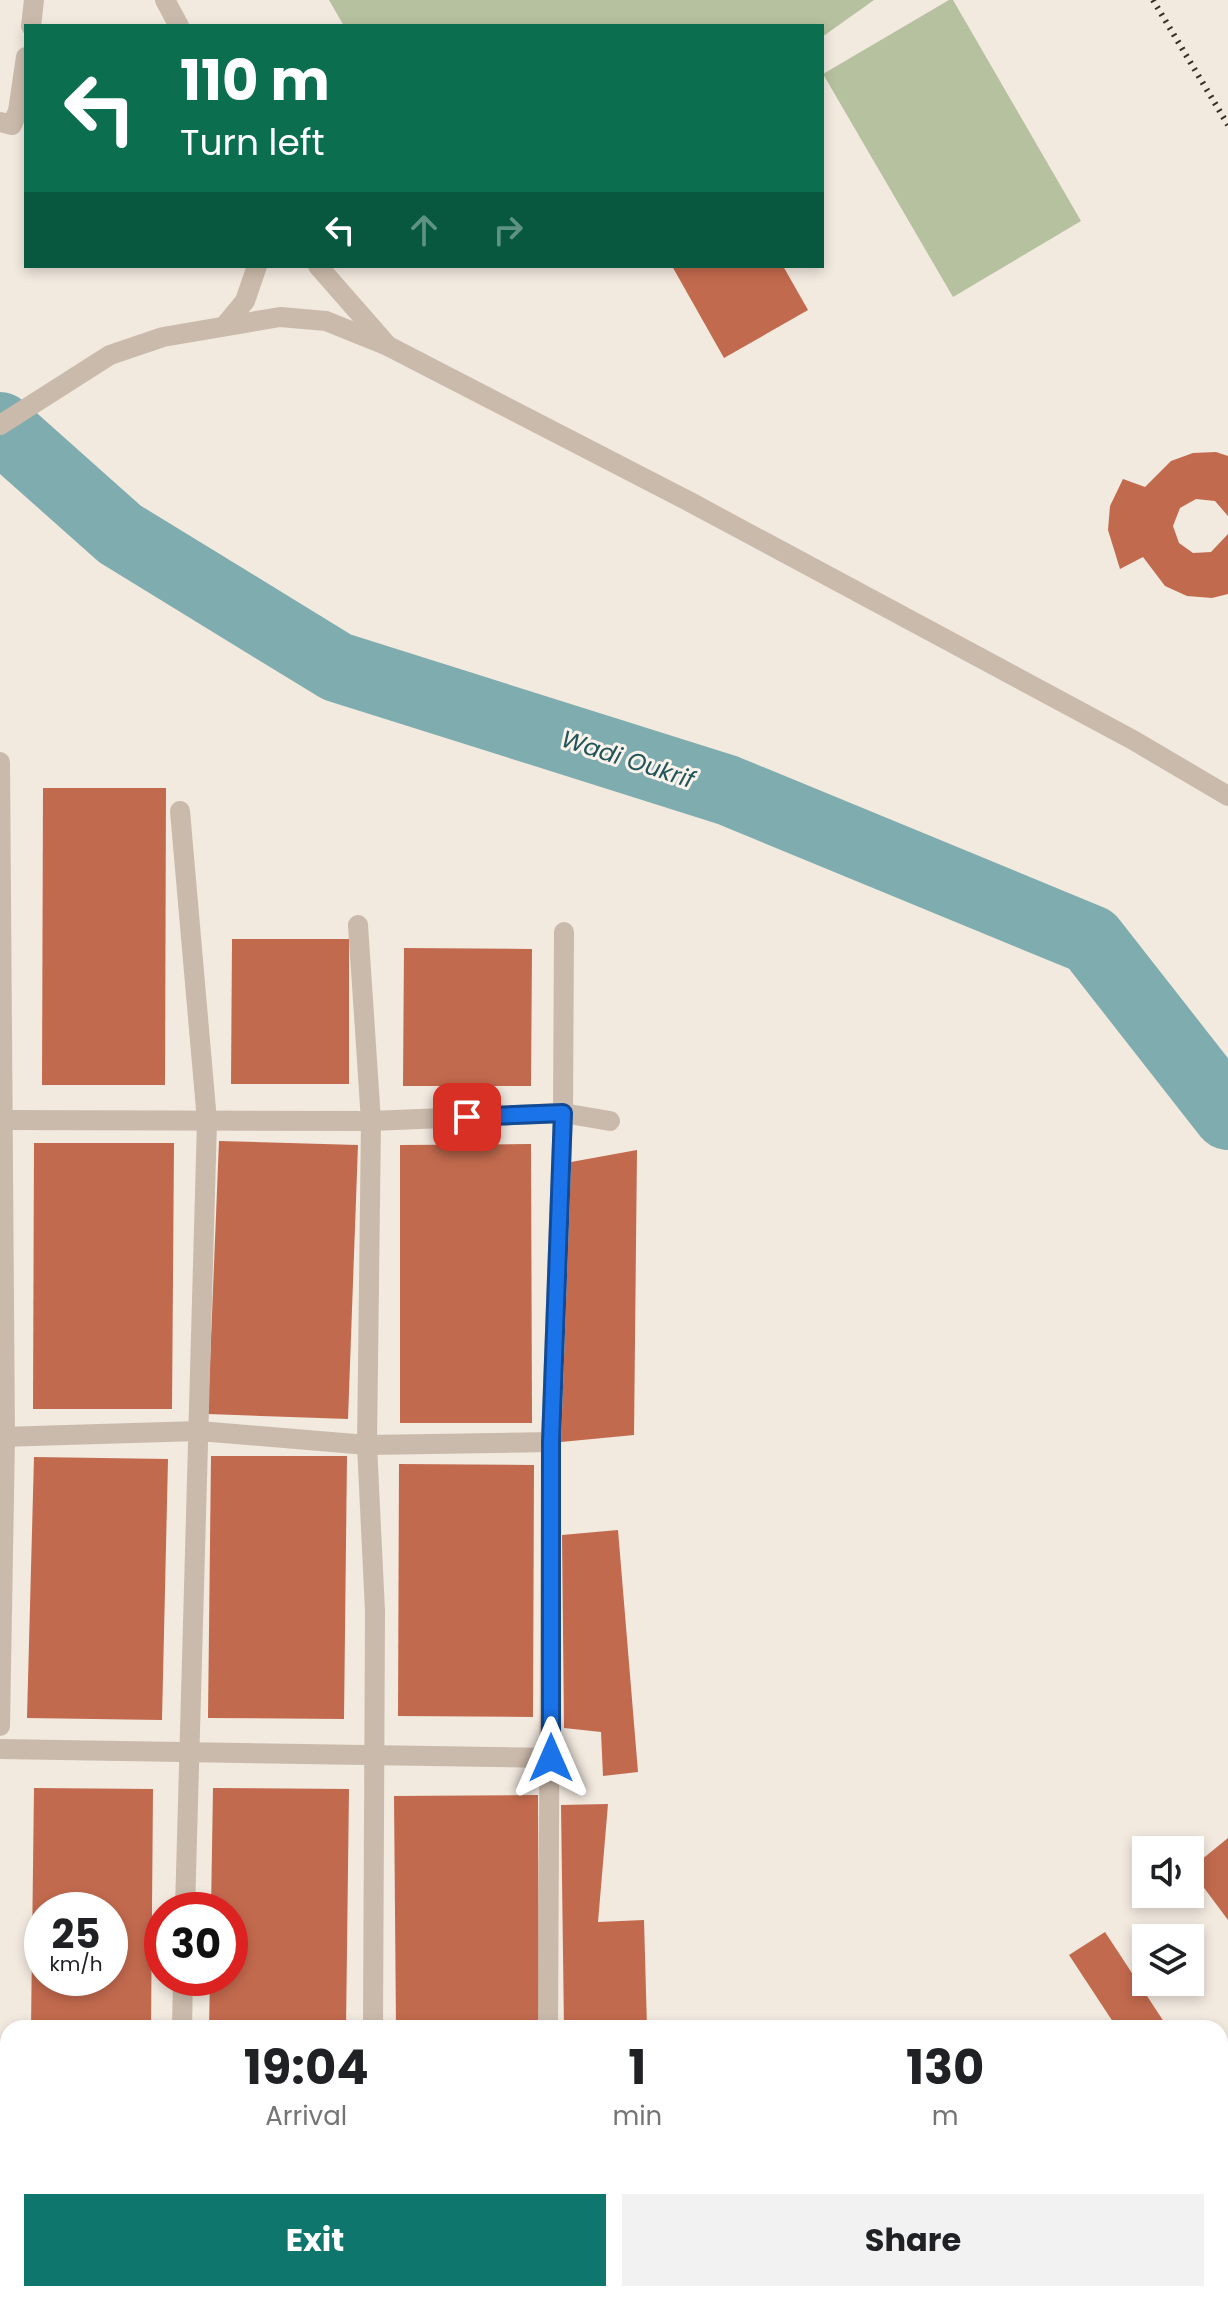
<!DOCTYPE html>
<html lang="en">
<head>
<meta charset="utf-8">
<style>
	body { margin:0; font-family:Poppins,sans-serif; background:#f2f2f2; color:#202124; height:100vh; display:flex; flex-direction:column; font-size:30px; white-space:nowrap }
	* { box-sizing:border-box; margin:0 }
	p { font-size:26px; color:#757577 }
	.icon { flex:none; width:44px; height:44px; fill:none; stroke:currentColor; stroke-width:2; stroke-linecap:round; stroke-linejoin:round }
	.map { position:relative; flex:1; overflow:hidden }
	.panel { position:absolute; left:0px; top:2020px; width:1228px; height:282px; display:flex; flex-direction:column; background:#fff; border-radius:24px 24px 0 0; box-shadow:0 4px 12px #0003 }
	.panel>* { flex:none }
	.top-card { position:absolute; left:24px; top:24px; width:800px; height:244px; border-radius:0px; box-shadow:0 4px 12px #0003; background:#0b6e4f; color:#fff; overflow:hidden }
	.tools { position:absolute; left:1132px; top:1836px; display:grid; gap:16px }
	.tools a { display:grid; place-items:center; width:72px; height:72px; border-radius:0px; background:#fff; box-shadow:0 4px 12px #0003; font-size:40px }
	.speed { position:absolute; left:24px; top:1892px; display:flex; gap:16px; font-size:40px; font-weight:700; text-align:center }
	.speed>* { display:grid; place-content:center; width:104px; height:104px; border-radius:50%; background:#fff; box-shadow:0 4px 12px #0003; line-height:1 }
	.speed small { font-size:20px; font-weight:400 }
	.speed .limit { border:12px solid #d22; background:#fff; color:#111 }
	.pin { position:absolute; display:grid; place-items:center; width:68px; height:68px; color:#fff; margin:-34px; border-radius:16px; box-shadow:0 4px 12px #0006 }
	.me { position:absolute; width:88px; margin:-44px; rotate:0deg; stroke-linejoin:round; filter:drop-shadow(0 0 6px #0008) }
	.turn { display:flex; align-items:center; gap:28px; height:168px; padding:0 24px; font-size:36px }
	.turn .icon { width:104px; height:104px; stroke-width:2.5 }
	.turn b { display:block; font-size:56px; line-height:68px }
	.lanes { display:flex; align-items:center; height:76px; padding:0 24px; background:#0003; justify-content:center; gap:40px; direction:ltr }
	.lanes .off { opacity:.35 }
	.eta { display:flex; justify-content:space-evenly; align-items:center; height:136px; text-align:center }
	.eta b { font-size:48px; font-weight:700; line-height:56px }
	.cta { display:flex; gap:16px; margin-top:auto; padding:16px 24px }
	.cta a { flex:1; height:92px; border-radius:0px; background:#0f766e; color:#fff; font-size:32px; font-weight:700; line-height:92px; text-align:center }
	.cta a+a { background:#f2f2f2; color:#202124 }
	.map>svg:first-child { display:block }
	.green { fill:#b6c19f }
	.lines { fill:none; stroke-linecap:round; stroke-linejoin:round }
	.river { stroke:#7facae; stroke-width:70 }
	.building { fill:#c26a4e; fill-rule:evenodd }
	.minor { stroke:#cabaab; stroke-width:20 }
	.tertiary { stroke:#cabaab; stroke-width:20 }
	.rail { stroke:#382f2a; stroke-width:6; stroke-dasharray:2 6; stroke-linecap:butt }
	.route-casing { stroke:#114b97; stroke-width:20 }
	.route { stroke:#1a73e8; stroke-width:14 }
	.labels { text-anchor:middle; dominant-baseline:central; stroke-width:6; stroke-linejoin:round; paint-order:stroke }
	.water-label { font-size:24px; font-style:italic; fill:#215559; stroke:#faf3ec }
</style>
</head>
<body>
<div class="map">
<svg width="1228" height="2301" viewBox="0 0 1228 2301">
	<rect width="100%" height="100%" fill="#f2e9df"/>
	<g class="green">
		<polygon points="329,0 874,0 822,37 822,26 344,26"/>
		<polygon points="949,0 953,0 1081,221 953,297 823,74"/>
	</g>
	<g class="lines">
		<polyline class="river" points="0,427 120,534 337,667 727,790 1091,940 1228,1115"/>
	</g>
	<g class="building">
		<polygon points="672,266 783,266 808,310 724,358"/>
		<polygon points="1216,452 1228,456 1228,516 1215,501 1196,499 1180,508 1173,526 1179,543 1193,553 1211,552 1228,534 1228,594 1212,598 1187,596 1165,586 1143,557 1120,569 1108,530 1110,506 1123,479 1145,487 1171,461 1193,453"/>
		<polygon points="43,788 166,788 165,1085 42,1085"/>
		<polygon points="232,939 349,939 349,1084 231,1084"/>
		<polygon points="404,948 532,949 531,1086 403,1086"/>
		<polygon points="219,1141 358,1145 348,1419 208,1414"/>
		<polygon points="34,1143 174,1143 172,1409 33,1409"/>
		<polygon points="531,1144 532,1423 400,1423 400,1145"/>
		<polygon points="637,1150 634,1435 561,1442 571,1162"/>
		<polygon points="211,1456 347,1456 344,1719 208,1718"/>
		<polygon points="34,1457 168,1459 162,1720 27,1718"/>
		<polygon points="399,1464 534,1465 533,1717 398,1716"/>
		<polygon points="618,1530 638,1772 603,1776 601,1732 564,1728 562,1535"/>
		<path d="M34,1788l119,1 -2,239h-120zM42,1910h68v68h-68z"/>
		<polygon points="213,1788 349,1789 346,2028 209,2028 210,1978 230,1978 230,1910 211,1910"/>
		<polygon points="538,1795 539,2028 396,2028 394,1796"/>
		<polygon points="608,1804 598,1922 644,1920 647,2028 564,2028 561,1805"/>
		<polygon points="1228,1838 1228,1920 1190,1869"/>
		<polygon points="1105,1932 1168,2028 1117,2028 1069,1955"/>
		<rect x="28" y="2294" width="120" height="7"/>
		<polygon points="206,2294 342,2294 342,2301 205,2301"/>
		<rect x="398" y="2294" width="143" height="7"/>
		<rect x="568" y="2294" width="66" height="7"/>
	</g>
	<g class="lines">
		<g class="minor">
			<polyline points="165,0 179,26"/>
			<polyline points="31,26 34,0"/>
			<polyline points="0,122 12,125 18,111 26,57"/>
			<polyline points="318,266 388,346"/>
			<polyline points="226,324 245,301 257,266"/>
			<polyline points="0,762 5,1438 0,1726"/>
			<polyline points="180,811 207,1121 185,1910"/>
			<polyline points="358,925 371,1121 367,1445 375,1611 373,2028"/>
			<polyline points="0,1120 371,1121 563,1113 610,1121"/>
			<polyline points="0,1437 199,1431 367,1445 551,1442"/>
			<polyline points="0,1749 551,1758"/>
			<polyline points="182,2028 183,1978"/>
			<polyline points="548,2028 551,1442 563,1113 564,932"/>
			<polyline points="374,2294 374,2301"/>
			<polyline points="548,2294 548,2301"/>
			<polyline points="174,2301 174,2294"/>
		</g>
		<polyline class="tertiary" points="0,425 110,355 163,337 280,317 326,321 388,346 690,502 1133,740 1228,796"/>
		<polyline class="rail" points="1153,0 1228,125"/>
	</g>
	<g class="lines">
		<g class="route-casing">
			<polyline id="route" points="467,1117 563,1113 551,1442 551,1758"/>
		</g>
		<use href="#route" class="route"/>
	</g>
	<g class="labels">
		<g class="water-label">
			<text transform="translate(628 759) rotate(18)">Wadi Oukrif</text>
		</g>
	</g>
</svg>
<div class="tools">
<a><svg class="icon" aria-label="sound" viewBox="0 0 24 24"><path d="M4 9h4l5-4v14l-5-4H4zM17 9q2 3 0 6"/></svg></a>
<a><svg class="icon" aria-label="layers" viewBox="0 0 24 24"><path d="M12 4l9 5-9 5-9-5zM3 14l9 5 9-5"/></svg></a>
</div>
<div class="speed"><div>25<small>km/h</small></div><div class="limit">30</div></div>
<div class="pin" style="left:467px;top:1117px;background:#d93025"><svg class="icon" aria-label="arrive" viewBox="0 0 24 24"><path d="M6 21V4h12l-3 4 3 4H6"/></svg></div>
<svg class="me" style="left:551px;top:1758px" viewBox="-20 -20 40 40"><path d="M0-17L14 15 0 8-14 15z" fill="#1a73e8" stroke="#fff" stroke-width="4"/></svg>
<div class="top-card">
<div class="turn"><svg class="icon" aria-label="left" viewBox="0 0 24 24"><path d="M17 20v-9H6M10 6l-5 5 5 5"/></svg><div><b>110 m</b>Turn left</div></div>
<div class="lanes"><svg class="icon" aria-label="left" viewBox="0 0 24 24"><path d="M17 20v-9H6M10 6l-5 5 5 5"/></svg><svg class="icon off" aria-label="ahead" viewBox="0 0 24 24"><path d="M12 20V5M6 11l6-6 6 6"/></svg><svg class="icon off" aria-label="right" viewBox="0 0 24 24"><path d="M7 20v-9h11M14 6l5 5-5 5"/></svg></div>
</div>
<section class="panel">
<div class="eta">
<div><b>19:04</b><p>Arrival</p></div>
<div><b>1</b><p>min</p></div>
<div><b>130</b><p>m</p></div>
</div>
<div class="cta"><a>Exit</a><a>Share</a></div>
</section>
</div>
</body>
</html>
